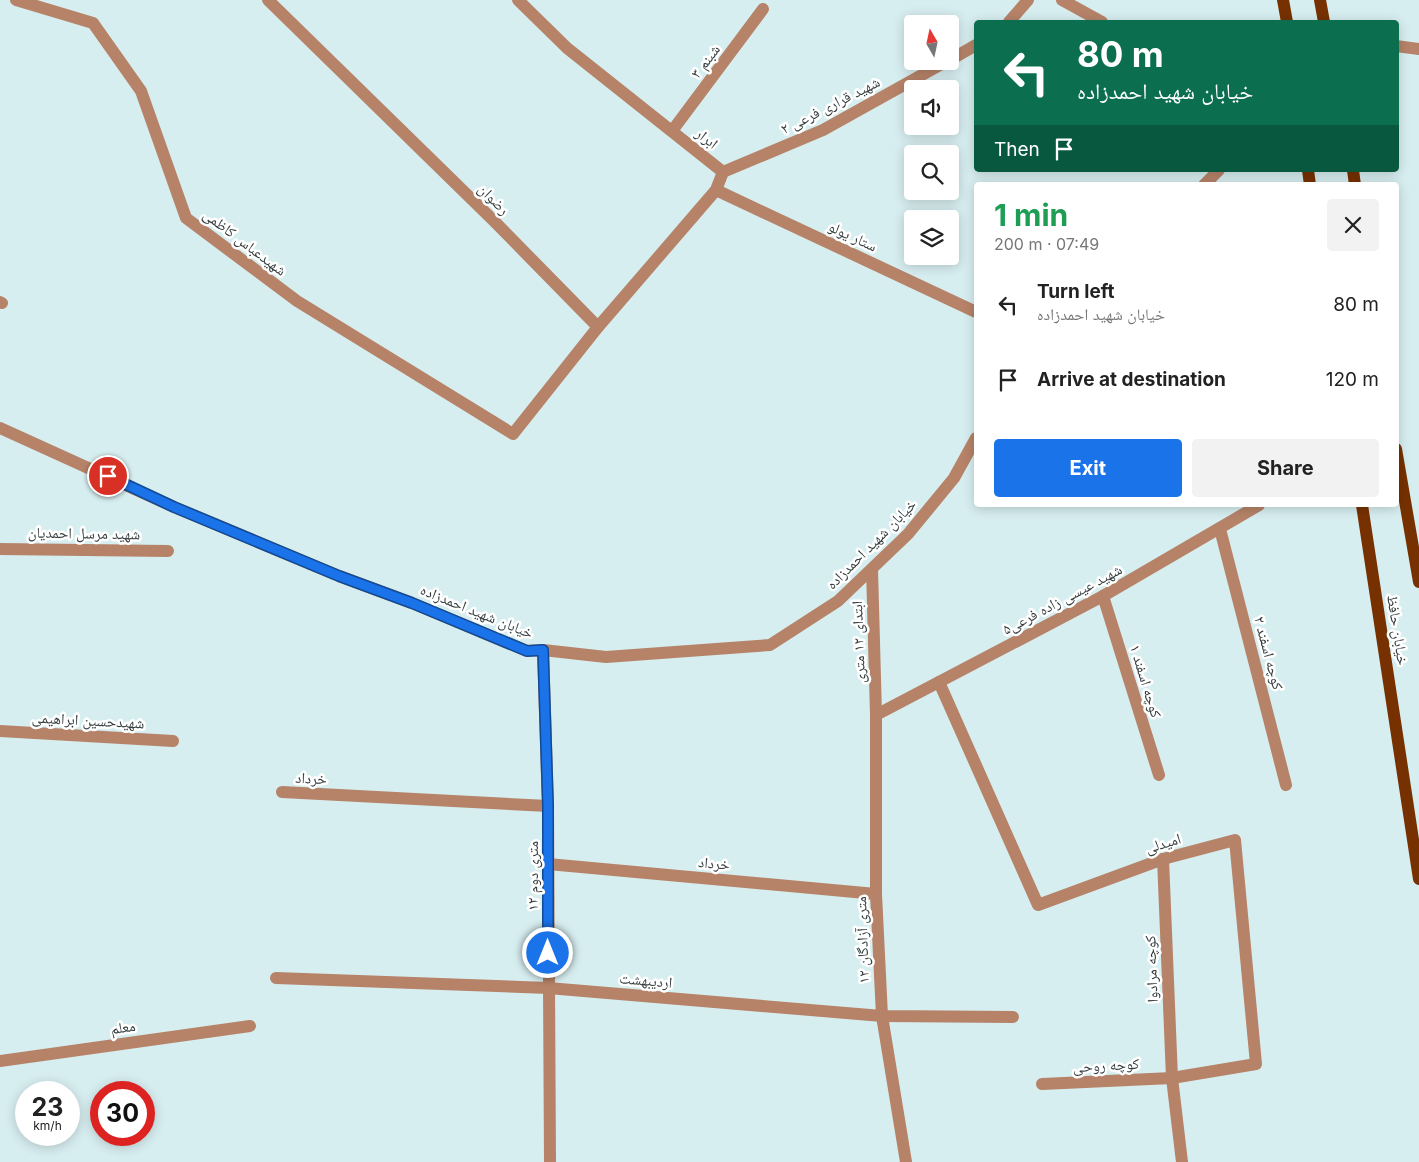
<!DOCTYPE html>
<html lang="en">
<head>
<meta charset="utf-8">
<style>
	body { margin:0; font-family:Inter,"Noto Naskh Arabic",sans-serif; background:#f2f2f2; color:#222; height:100vh; display:flex; flex-direction:column; font-size:19px; white-space:nowrap }
	* { box-sizing:border-box; margin:0 }
	p { font-size:16px; color:#767676 }
	.icon { flex:none; width:28px; height:28px; fill:none; stroke:currentColor; stroke-width:2; stroke-linecap:round; stroke-linejoin:round }
	.map { position:relative; flex:1; overflow:hidden }
	.panel { position:absolute; left:974px; top:182px; width:425px; height:325px; display:flex; flex-direction:column; background:#fff; border-radius:5px; box-shadow:0 2px 12px #0003 }
	.panel>* { flex:none }
	.banner { position:absolute; left:974px; top:20px; width:425px; height:152px; border-radius:5px; box-shadow:0 2px 12px #0003; background:#0b6e4f; color:#fff; overflow:hidden }
	.needle { width:32px; rotate:351deg }
	.fabs { position:absolute; left:904px; top:15px; display:grid; gap:10px }
	.fabs a { display:grid; place-items:center; width:55px; height:55px; border-radius:5px; background:#fff; box-shadow:0 2px 12px #0003; font-size:25px }
	.speed { position:absolute; left:15px; top:1081px; display:flex; gap:10px; font-size:25px; font-weight:700; text-align:center }
	.speed>* { display:grid; place-content:center; width:65px; height:65px; border-radius:50%; background:#fff; box-shadow:0 2px 12px #0003; line-height:1 }
	.speed small { font-size:12px; font-weight:400 }
	.speed .limit { border:8px solid #d22; background:#fff; color:#111 }
	.pin { position:absolute; display:grid; place-items:center; width:42px; height:42px; color:#fff; margin:-21px; border:2px solid #fff; border-radius:50%; box-shadow:0 1px 5px #0007 }
	.me { position:absolute; width:55px; margin:-28px; rotate:0deg; stroke-linejoin:round; filter:drop-shadow(0 0 4px #0008) }
	.turn { display:flex; align-items:center; gap:18px; height:105px; padding:0 20px; font-size:22px }
	.turn .icon { width:65px; height:65px; stroke-width:2.5 }
	.turn b { display:block; font-size:35px; line-height:42px }
	.then { display:flex; align-items:center; height:48px; padding:0 20px; background:#0003; gap:10px; font-size:19px }
	.round { display:grid; place-items:center; flex:none; width:52px; height:52px; border-radius:5px; background:#f2f2f2 }
	.summary { display:flex; align-items:center; justify-content:space-between; height:85px; padding:0 20px }
	h1 { font-size:30px; font-weight:700; line-height:38px; color:#1e9e55 }
	.primary-button { display:flex; gap:10px; margin-top:auto; padding:10px 20px }
	.primary-button a { flex:1; height:58px; border-radius:5px; background:#1a73e8; color:#fff; font-size:20px; font-weight:700; line-height:58px; text-align:center }
	.primary-button a+a { background:#f2f2f2; color:#222 }
	ul { padding:0; list-style:none }
	li { display:flex; align-items:center; gap:15px; height:75px; padding:0 20px }
	li div { flex:1 }
	li b { display:block; font-size:19px }
	li em { font-style:normal }
	.map>svg:first-child { display:block }
	.lines { fill:none; stroke-linecap:round; stroke-linejoin:round }
	.minor { stroke:#b68369; stroke-width:12 }
	.major { stroke:#773101; stroke-width:12 }
	.route-casing { stroke:#114b97; stroke-width:12 }
	.route { stroke:#1a73e8; stroke-width:9 }
	.labels { text-anchor:middle; dominant-baseline:central; stroke-width:5; stroke-linejoin:round; paint-order:stroke }
	.street-label { font-size:15px; fill:#353e3f; stroke:#fff }
</style>
</head>
<body>
<div class="map">
<svg width="1419" height="1162" viewBox="0 0 1419 1162">
	<rect width="100%" height="100%" fill="#d7eef0"/>
	<g class="lines">
		<g class="minor">
			<polyline points="16,0 93,23 141,91 186,218 297,301 513,434 598,327 494,221 268,0"/>
			<polyline points="518,0 567,48 723,172 716,190 598,327"/>
			<polyline points="1062,0 1102,22"/>
			<polyline points="1009,22 1028,0"/>
			<polyline points="1396,46 1419,49"/>
			<polyline points="950,60 976,45"/>
			<polyline points="672,131 763,9"/>
			<polyline points="723,172 823,130 947,61"/>
			<polyline points="1204,185 1219,170"/>
			<polyline points="716,190 976,312"/>
			<polyline points="0,302 2,303"/>
			<polyline points="0,428 174,507 339,576 412,603 527,651 543,650 606,657 770,645 838,601 908,534 954,478 976,438"/>
			<polyline points="1220,529 1286,785"/>
			<polyline points="0,549 168,551"/>
			<polyline points="872,569 876,715 876,894 882,1016 906,1162"/>
			<polyline points="1103,596 1159,775"/>
			<polyline points="543,650 548,806 550,1162"/>
			<polyline points="939,682 1038,905 1163,859 1235,840 1256,1064 1172,1078 1042,1084"/>
			<polyline points="876,715 1103,596 1259,505"/>
			<polyline points="0,731 173,741"/>
			<polyline points="282,792 548,806"/>
			<polyline points="1163,859 1172,1078 1182,1162"/>
			<polyline points="548,864 876,894"/>
			<polyline points="276,978 548,988 882,1016 1013,1017"/>
			<polyline points="0,1061 250,1026"/>
		</g>
		<g class="major">
			<polyline points="1283,0 1287,22"/>
			<polyline points="1320,0 1324,22"/>
			<polyline points="1308,170 1310,185"/>
			<polyline points="1353,170 1355,185"/>
			<polyline points="1396,449 1419,582"/>
			<polyline points="1362,505 1419,879"/>
		</g>
	</g>
	<g class="lines">
		<g class="route-casing">
			<polyline id="route" points="108,476 174,507 339,576 412,603 527,651 543,650 548,806 548,953"/>
		</g>
		<use href="#route" class="route"/>
	</g>
	<g class="labels">
		<g class="street-label">
			<text transform="translate(705 61) rotate(-53)">شبنم ۳</text>
			<text transform="translate(830 105) rotate(-27)">شهید قراری فرعی ۲</text>
			<text transform="translate(707 138) rotate(38)">ابرار</text>
			<text transform="translate(494 199) rotate(45)">رضوان</text>
			<text transform="translate(853 236) rotate(25)">ستار یولو</text>
			<text transform="translate(245 242) rotate(37)">شهیدعباس کاظمی</text>
			<text transform="translate(84 533) rotate(1)">شهید مرسل احمدیان</text>
			<text transform="translate(871 544) rotate(-45)">خیابان شهید احمدزاده</text>
			<text transform="translate(1062 599) rotate(-28)">شهید عیسی زاده فرعی۵</text>
			<text transform="translate(477 611) rotate(22)">خیابان شهید احمدزاده</text>
			<text transform="translate(1398 630) rotate(81)">خیابان حافظ</text>
			<text transform="translate(858 642) rotate(-92)">ابتدای ۱۲ متری</text>
			<text transform="translate(1269 653) rotate(75)">کوچه اسفند ۲</text>
			<text transform="translate(1146 681) rotate(73)">کوچه اسفند ۱</text>
			<text transform="translate(88 720) rotate(3)">شهیدحسین ابراهیمی</text>
			<text transform="translate(311 778) rotate(3)">خرداد</text>
			<text transform="translate(1163 843) rotate(-17)">امیدلی</text>
			<text transform="translate(714 863) rotate(5)">خرداد</text>
			<text transform="translate(532 876) rotate(-90)">۱۲ متری دوم</text>
			<text transform="translate(862 940) rotate(-92)">۱۲ متری آزادگان</text>
			<text transform="translate(1151 969) rotate(-92)">کوچه مرادوا</text>
			<text transform="translate(646 980) rotate(5)">اردیبهشت</text>
			<text transform="translate(123 1027) rotate(-8)">معلم</text>
			<text transform="translate(1106 1065) rotate(-3)">کوچه روحی</text>
		</g>
	</g>
</svg>
<div class="fabs">
<a><svg class="needle" viewBox="-14 -14 28 28"><path d="M0-13l5 13h-10z" fill="#e53935"/><path d="M0 13l5-13h-10z" fill="#767676"/></svg></a>
<a><svg class="icon" aria-label="sound" viewBox="0 0 24 24"><path d="M4 9h4l5-4v14l-5-4H4zM17 9q2 3 0 6"/></svg></a>
<a><svg class="icon" aria-label="search" viewBox="0 0 24 24"><circle cx="10" cy="10" r="6"/><path d="M15 15l6 6"/></svg></a>
<a><svg class="icon" aria-label="layers" viewBox="0 0 24 24"><path d="M12 4l9 5-9 5-9-5zM3 14l9 5 9-5"/></svg></a>
</div>
<div class="speed"><div>23<small>km/h</small></div><div class="limit">30</div></div>
<div class="pin" style="left:108px;top:476px;background:#d93025"><svg class="icon" aria-label="arrive" viewBox="0 0 24 24"><path d="M6 21V4h12l-3 4 3 4H6"/></svg></div>
<svg class="me" style="left:548px;top:953px" viewBox="-20 -20 40 40"><circle r="17" fill="#1a73e8" stroke="#fff" stroke-width="3"/><path d="M0-11L8 9 0 5-8 9z" fill="#fff"/></svg>
<div class="banner">
<div class="turn"><svg class="icon" aria-label="left" viewBox="0 0 24 24"><path d="M17 20v-9H6M10 6l-5 5 5 5"/></svg><div><b>80 m</b>خیابان شهید احمدزاده</div></div>
<div class="then">Then<svg class="icon" aria-label="arrive" viewBox="0 0 24 24"><path d="M6 21V4h12l-3 4 3 4H6"/></svg></div>
</div>
<section class="panel">
<div class="summary"><div><h1>1 min</h1><p>200 m · 07:49</p></div><a class="round"><svg class="icon" aria-label="close" viewBox="0 0 24 24"><path d="M6 6l12 12M18 6L6 18"/></svg></a></div>
<ul>
<li><svg class="icon" aria-label="left" viewBox="0 0 24 24"><path d="M17 20v-9H6M10 6l-5 5 5 5"/></svg><div><b>Turn left</b><p>خیابان شهید احمدزاده</p></div><em>80 m</em></li>
<li><svg class="icon" aria-label="arrive" viewBox="0 0 24 24"><path d="M6 21V4h12l-3 4 3 4H6"/></svg><div><b>Arrive at destination</b></div><em>120 m</em></li>
</ul>
<div class="primary-button"><a>Exit</a><a>Share</a></div>
</section>
</div>
</body>
</html>
